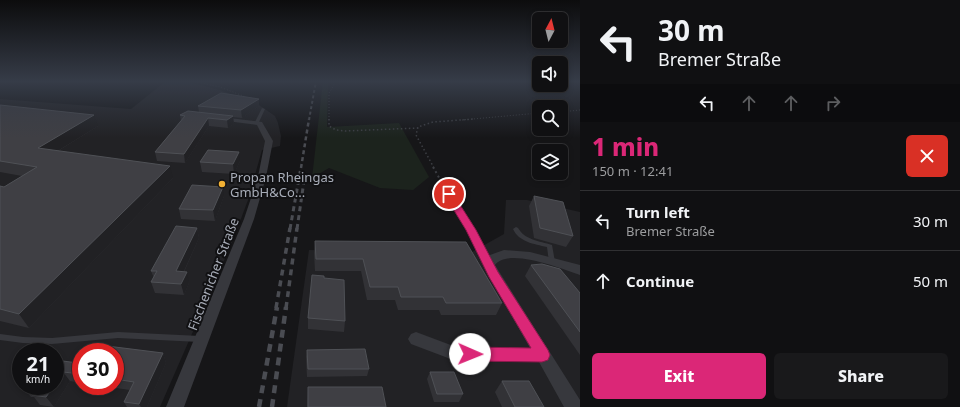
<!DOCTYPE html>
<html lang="en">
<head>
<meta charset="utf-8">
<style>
	body { margin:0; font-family:"Noto Sans",sans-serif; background:#19191b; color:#f1f3f6; height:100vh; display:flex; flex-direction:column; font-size:15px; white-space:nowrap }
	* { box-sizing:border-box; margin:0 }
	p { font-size:13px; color:#9c9d9f }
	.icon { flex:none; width:22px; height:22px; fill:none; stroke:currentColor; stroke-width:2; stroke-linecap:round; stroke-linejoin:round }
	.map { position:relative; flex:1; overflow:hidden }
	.drawer { display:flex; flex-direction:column; background:#101012; width:380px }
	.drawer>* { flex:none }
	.top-card { background:#101012; color:#f1f3f6; overflow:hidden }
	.needle { width:26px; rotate:7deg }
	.tools { position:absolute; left:532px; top:12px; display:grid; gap:8px }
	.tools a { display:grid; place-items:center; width:36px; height:36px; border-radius:6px; background:#101012; box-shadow:0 2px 6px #0003,0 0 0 1px #303032; font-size:20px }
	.speed { position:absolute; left:12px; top:343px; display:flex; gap:8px; font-size:20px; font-weight:700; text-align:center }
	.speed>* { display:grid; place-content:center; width:52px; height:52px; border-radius:50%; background:#101012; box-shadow:0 2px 6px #0003,0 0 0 1px #303032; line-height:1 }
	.speed small { font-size:10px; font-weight:400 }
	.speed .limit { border:6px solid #d22; background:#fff; color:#111 }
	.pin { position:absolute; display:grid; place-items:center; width:34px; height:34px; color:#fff; margin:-17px; border:2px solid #fff; border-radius:50%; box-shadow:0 1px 4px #0007 }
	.me { position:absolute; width:44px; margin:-22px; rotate:91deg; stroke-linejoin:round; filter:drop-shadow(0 0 3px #0008) }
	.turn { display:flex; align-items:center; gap:14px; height:84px; padding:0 12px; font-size:18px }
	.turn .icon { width:52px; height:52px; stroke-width:2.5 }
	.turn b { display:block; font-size:28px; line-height:34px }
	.lanes { display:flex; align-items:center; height:38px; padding:0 12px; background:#0003; justify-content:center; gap:20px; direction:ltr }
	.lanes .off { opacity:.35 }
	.round { display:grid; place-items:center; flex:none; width:42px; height:42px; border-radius:6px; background:#19191b }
	.overview { display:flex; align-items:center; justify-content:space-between; height:68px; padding:0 12px }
	h1 { font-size:24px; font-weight:800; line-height:30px; color:#db2777 }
	.primary-button { display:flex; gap:8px; margin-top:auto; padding:8px 12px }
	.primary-button a { flex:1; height:46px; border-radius:6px; background:#db2777; color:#fff; font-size:16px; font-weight:800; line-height:46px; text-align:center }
	.primary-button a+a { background:#19191b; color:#f1f3f6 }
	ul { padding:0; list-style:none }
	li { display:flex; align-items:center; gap:12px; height:60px; padding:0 12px; border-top:1px solid #303032 }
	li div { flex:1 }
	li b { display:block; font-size:15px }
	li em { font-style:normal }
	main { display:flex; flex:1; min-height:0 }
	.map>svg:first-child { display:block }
	.built { fill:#222225; fill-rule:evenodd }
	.green { fill:#1c231d }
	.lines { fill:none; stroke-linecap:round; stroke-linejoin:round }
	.path-far2 { stroke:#3d3f44; stroke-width:1; stroke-dasharray:1 2; stroke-linecap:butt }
	.path-far1 { stroke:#3d3f44; stroke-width:1.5; stroke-dasharray:1.5 2.5; stroke-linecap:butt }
	.path { stroke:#3d3f44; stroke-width:2; stroke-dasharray:2 3; stroke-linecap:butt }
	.lane { fill:#37383d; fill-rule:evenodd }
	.street { fill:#37383d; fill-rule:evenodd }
	.rail-far4 { stroke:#4a4c52; stroke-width:2; stroke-dasharray:3 2.5; stroke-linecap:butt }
	.rail-far3 { stroke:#4a4c52; stroke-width:2.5; stroke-dasharray:4 3; stroke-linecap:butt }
	.rail-far2 { stroke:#4a4c52; stroke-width:3; stroke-dasharray:5 4; stroke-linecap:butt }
	.rail-far1 { stroke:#4a4c52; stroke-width:3.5; stroke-dasharray:6 5; stroke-linecap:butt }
	.rail { stroke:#4a4c52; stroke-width:4.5; stroke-dasharray:8 6; stroke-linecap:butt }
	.wall { fill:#323236 }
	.shaded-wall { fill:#212124 }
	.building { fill:#3f3f44; stroke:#4f5156 }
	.route { fill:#db2777; stroke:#8e194d }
	.poi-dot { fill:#f2b134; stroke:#111113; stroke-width:1.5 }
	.labels { text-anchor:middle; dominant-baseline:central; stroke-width:4; stroke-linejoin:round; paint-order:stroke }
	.poi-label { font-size:13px; fill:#a8adb8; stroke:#111113; text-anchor:start }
	.street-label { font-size:13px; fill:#a8adb8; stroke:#111113 }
</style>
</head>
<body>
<main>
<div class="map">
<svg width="580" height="407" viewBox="0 0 580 407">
	<rect width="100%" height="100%" fill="#161618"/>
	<g class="built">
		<path d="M166,81h18l36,9 39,15 16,11 3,7 3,13 -1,10 -18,4 -14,50 -15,40 -73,167h-160v-308l131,10zM21,352h34v34h-34zM81,352h34v34h-34z"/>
		<polygon points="506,200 527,200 580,212 580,407 287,407 309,250 472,252 504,234"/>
	</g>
	<polygon class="green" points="323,81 328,82 327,127 399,123 429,177 413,190 380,188 329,168 312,178"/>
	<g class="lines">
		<g class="path-far2">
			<polyline points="192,81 220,87 246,97"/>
			<polyline points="561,112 580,110"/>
			<polyline points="329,120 329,93 334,85 334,81"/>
			<polyline points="462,120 539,113"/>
		</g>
		<g class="path-far1">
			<polyline points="329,119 329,126 336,130 345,131 418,128"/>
			<polyline points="434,168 416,135 418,127 433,122 474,119"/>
		</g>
		<polyline class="path" points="433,167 446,190"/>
		<g class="lane">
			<polygon points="262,108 265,109 259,122 256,123 255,122"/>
			<polygon points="447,193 451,193 474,230 492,265 491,267 487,267 468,230 447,194"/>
			<path d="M516,227l2,1c7,12 21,13 34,17l3,17 -1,2h-4l-1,-2 -2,-15c-13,-3 -28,-5 -34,-18z"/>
			<polygon points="118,332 200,336 203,337 204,339 203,341 200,342 118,338 52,344 23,343 0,340 0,334 23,337 52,338"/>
		</g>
		<g class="street">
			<polygon points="221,117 262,122 273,141 266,177 254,219 184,407 166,407 244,219 258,177 265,141 257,125 219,120 219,118"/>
			<path d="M504,250l26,2 50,13v10c-18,-6 -72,-28 -85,-10l85,135v7h-16l-25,-45 -83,-1 -45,-17 -3,-5 3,-5 5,-2 40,15 74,1 -47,-83 7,-10z"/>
		</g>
		<polyline class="rail-far4" points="309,120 316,81"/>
		<polyline class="rail-far3" points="301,168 309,119"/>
		<g class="rail-far2">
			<polyline points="290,229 301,167"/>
			<polyline points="297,229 305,174"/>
		</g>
		<g class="rail-far1">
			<polyline points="276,308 290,228"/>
			<polyline points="286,308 297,228"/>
		</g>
		<g class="rail">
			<polyline points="259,407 277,307"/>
			<polyline points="272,407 286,307"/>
		</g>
	</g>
	<g class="wall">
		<polygon points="259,99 259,106 242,118 233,117 234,124 228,128 209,126 185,163 157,161 155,152 181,121 180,115 199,112 198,106"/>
		<polygon points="0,105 98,126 58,151 173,178 29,328 0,321 0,186 4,187 22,176 0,172"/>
		<polygon points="240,161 234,174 202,172 200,162"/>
		<polygon points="224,196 215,221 181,219 179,209"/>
		<polygon points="534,196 573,236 566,247 534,238 529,206"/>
		<polygon points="197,228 199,238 184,272 189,283 184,295 155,293 151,282 154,278 151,271"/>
		<polygon points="315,241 502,303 496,315 441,315 439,310 398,310 395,300 367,300 361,271 315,271 314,253"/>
		<polygon points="531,265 580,293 580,355 525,276"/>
		<polygon points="324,278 345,321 344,332 308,329 308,318"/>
		<polygon points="307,350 369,369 367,376 307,377 306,357"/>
		<polygon points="115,352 163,353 166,363 147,407 127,407 124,402 130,390 102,386 115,386"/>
		<polygon points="81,359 81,383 70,381 54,407 40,405 34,397 31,397 23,387 55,360 78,363"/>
		<polygon points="430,372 463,394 459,402 434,402 427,379"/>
		<polygon points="502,381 544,407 502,407 495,392"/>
		<polygon points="308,387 386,407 307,407"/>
	</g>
	<g class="shaded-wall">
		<polygon points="259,99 259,106 242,118 241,110"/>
		<polygon points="94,115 98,126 43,160 38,148"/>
		<polygon points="233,116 234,124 228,128 227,120"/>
		<polygon points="208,118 209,126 185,163 184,154"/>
		<polygon points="239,152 240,161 234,174 233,164"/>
		<polygon points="170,166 173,178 29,328 19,314"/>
		<polygon points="223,187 224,196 215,221 213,210"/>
		<polygon points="197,228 199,238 179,282 176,271"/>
		<polygon points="187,272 189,283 184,295 181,284"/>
		<polygon points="163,353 166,363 147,407 141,407 139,404"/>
		<polygon points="63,372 70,381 54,407 46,397 54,386 55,386 55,384"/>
	</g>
	<g class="building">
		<polygon points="221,93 259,99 241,110 198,106"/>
		<polygon points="0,105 94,115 38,148 170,166 19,314 0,309 0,186 4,187 37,167 0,161"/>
		<polygon points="188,111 233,116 227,120 208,118 184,154 155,152 185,116 180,115"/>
		<polygon points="208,150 239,152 233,164 200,162"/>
		<polygon points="192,185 223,187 213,210 179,209"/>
		<polygon points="534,196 563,202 573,236 540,228"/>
		<polygon points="176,226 197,228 176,271 187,272 181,284 151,282 157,271 151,271"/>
		<polygon points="315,241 466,242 502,303 446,303 443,297 401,297 398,287 370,287 363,259 316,259"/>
		<polygon points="542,264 560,269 580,293 580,332 531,265"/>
		<polygon points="312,275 324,276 324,278 344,280 345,321 308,318"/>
		<polygon points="91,344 163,353 139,404 124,402 134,382 115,379 115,352 85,352"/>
		<polygon points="365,349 369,369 308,369 307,350"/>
		<polygon points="81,359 81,374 63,372 55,384 55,360 78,363"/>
		<polygon points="430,372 454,372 463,394 437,394"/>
		<polygon points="502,381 529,381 544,407 515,407"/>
		<polygon points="24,386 54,386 46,397 32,395 36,389 23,387"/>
		<polygon points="308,387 382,387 386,407 308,407"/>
	</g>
	<linearGradient id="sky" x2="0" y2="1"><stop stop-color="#0c0c0d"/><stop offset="0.59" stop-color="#363c48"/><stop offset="1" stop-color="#363c48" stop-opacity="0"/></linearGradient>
	<rect width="580" height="138" fill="url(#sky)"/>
	<polygon class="route" points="449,191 452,192 476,230 498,272 548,350 550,355 548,360 542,362 470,361 465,359 463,354 465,349 470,347 531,348 489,277 466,230 444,194"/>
	<circle class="poi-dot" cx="222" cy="184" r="4"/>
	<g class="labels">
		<g class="poi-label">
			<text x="230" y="177">Propan Rheingas<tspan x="230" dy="15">GmbH&amp;Co...</tspan></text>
		</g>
		<g class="street-label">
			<text transform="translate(213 274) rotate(-69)">Fischenicher Straße</text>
		</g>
	</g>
</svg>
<div class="tools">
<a><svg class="needle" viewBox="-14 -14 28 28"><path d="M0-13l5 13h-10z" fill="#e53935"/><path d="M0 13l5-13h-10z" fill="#9c9d9f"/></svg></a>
<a><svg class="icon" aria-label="sound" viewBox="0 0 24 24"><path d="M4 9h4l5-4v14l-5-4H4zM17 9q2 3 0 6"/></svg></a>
<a><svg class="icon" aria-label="search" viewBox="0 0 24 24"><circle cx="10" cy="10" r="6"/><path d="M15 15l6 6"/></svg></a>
<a><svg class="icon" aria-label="layers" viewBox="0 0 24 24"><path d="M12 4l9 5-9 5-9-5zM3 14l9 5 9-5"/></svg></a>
</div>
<div class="speed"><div>21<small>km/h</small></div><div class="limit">30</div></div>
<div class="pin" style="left:449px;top:194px;background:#d93025"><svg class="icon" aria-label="arrive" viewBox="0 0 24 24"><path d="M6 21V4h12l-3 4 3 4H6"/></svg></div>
<svg class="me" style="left:470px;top:354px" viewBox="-20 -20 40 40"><circle r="19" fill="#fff"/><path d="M0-13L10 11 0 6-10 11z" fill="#db2777"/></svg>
</div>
<section class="drawer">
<div class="top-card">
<div class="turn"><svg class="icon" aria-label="left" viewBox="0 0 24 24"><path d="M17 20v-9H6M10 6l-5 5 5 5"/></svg><div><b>30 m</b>Bremer Straße</div></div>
<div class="lanes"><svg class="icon" aria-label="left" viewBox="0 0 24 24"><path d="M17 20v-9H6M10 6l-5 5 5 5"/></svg><svg class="icon off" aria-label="ahead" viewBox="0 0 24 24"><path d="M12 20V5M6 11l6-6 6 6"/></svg><svg class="icon off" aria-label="ahead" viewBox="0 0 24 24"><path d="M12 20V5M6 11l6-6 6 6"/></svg><svg class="icon off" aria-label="right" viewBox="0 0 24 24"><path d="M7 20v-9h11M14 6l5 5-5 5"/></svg></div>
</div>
<div class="overview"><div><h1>1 min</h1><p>150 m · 12:41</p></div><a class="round" style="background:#d93025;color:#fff"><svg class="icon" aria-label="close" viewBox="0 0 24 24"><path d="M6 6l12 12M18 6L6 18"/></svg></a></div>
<ul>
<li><svg class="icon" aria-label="left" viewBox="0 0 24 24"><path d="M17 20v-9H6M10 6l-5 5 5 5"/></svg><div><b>Turn left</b><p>Bremer Straße</p></div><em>30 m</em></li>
<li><svg class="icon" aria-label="ahead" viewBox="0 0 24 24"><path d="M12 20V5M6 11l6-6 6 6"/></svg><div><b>Continue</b></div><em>50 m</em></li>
</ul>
<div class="primary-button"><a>Exit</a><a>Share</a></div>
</section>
</main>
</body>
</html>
